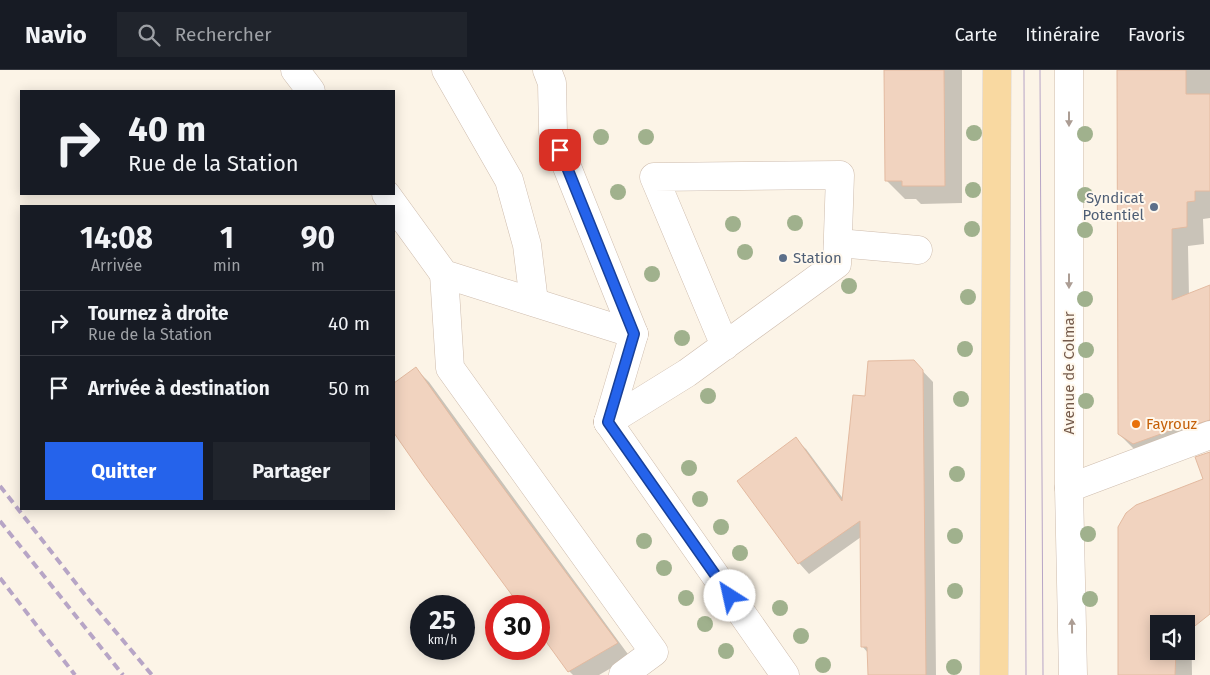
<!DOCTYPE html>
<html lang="fr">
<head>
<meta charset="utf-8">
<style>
	body { margin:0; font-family:"Fira Sans",sans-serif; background:#20242c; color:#f1f3f6; height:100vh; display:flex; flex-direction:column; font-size:19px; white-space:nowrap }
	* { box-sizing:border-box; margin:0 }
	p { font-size:16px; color:#9ea1a6 }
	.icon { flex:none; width:28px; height:28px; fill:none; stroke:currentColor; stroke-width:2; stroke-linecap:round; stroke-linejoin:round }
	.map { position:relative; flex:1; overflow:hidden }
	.sheet { position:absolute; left:20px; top:135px; width:375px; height:305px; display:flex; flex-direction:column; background:#171b24; border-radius:0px; box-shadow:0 2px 12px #0003 }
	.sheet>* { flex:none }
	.guide { position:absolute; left:20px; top:20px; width:375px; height:105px; border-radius:0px; box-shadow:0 2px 12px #0003; background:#171b24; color:#f1f3f6; overflow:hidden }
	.controls { position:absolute; left:1150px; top:545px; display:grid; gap:10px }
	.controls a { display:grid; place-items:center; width:45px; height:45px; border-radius:0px; background:#171b24; box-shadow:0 2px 12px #0003; font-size:25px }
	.speed { position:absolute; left:410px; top:525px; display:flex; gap:10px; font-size:25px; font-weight:700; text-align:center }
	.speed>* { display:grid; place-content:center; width:65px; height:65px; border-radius:50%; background:#171b24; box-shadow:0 2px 12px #0003; line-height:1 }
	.speed small { font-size:12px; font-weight:400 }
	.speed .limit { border:8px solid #d22; background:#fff; color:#111 }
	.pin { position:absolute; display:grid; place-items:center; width:42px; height:42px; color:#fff; margin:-21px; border-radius:10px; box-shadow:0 2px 8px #0006 }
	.me { position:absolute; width:55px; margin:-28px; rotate:325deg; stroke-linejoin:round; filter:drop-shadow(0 0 4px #0008) }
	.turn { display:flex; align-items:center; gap:18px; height:105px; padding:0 25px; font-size:22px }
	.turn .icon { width:65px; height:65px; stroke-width:2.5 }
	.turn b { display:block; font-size:35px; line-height:42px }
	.eta { display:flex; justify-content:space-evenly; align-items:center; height:85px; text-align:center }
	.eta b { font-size:30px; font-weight:700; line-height:35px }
	.button { display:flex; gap:10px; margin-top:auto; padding:10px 25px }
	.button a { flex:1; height:58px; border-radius:0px; background:#2563eb; color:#fff; font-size:20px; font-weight:700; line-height:58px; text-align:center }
	.button a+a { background:#20242c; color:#f1f3f6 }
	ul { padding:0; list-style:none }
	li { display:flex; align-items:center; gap:15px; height:65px; padding:0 25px; border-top:1px solid #363941 }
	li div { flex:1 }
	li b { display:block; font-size:19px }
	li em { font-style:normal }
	header { display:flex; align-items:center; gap:30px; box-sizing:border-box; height:70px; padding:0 25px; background:#171b24; border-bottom:1px solid #363941 }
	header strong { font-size:24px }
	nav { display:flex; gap:28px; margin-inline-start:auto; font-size:18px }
	.search { width:350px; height:45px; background:#20242c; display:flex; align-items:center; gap:12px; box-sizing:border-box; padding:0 18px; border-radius:0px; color:#9ea1a6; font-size:19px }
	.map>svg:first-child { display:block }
	.shadow { fill:#0003; fill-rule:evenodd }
	.building { fill:#f1d3bf; stroke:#e3baa0 }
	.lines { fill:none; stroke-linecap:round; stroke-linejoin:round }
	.minor-casing { stroke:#cebcad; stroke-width:29 }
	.major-casing { stroke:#dbd4d0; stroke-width:29 }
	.minor { stroke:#fff; stroke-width:28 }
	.major { stroke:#f9d9a1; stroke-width:28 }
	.tram { stroke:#b7a5c6; stroke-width:1 }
	.rail { stroke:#b7a5c6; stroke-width:4; stroke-dasharray:8 5; stroke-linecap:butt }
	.tree { fill:#a0b18d }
	.oneway { fill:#ac9d94 }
	.route-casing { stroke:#184099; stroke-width:12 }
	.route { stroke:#2563eb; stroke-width:9 }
	.service-dot { fill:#5c6f8a; stroke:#fff8ed; stroke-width:2 }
	.food-dot { fill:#e8710a; stroke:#fff8ed; stroke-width:2 }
	.labels { text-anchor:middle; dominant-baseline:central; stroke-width:4; stroke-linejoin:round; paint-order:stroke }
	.service-label { font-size:15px; fill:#4e5e75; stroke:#fff8ed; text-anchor:end }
	.street-label { font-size:15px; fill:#755b4c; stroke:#fff8ed }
	.food-label { font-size:15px; fill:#c56008; stroke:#fff8ed; text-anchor:start }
</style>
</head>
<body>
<header>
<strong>Navio</strong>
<div class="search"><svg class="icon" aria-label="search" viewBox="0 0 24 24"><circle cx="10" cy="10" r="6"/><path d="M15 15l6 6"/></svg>Rechercher</div>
<nav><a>Carte</a><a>Itinéraire</a><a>Favoris</a></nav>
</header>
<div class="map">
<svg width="1210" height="605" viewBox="0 0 1210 605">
	<rect width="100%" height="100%" fill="#fcf4e7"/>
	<g class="shadow">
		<polygon points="885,0 962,0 962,133 921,134 916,129 905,129 887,111"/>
		<polygon points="1118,0 1210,0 1210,148 1203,149 1204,174 1188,176 1189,225 1210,217 1210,372 1136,381 1119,364"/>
		<polygon points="914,292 933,312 936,605 870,605 869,584 862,576 861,467 809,504 799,493 795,369 806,379 844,430 866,327"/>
		<polygon points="416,299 429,312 630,587 599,605 573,605 569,601 539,559 539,536 522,536 394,360 394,315"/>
		<path d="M1210,383v139l-20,-51 2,134h-73l85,-195zM1159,554h27v27h-27z"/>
	</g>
	<g class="building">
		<polygon points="884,0 944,0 945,116 902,116 902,111 885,111"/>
		<polygon points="1117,0 1186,0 1186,24 1210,24 1210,121 1195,121 1195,131 1187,132 1187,157 1172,159 1172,230 1210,215 1210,350 1184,358 1183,356 1133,374 1118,364"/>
		<polygon points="914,290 923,300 926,605 868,605 867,577 861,577 860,451 798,494 737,411 796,367 842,431 853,325 865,326 868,291"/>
		<polygon points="416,297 470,373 618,573 568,602 539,562 539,536 520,536 424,406 394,363 394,313"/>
		<polygon points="1210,382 1210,544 1186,563 1186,554 1159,554 1159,581 1176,581 1175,605 1118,605 1118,457 1126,443 1136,435 1203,409 1195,387"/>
	</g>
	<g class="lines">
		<g class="minor-casing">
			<g id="minor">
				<polyline points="295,0 311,21"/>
				<polyline points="446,0 509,110 527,175 534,232"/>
				<polyline points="547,0 552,13 553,62 634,264 608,352"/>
				<polyline points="1069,0 1069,418 1073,605"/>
				<polyline points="386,124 444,204 634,264"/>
				<polyline points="838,173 918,180"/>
				<polyline points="444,204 450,298 654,582 623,605"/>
				<polyline points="608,352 687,303 837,194 840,105 654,107 725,276"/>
				<polyline points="608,352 785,605"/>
				<polyline points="1069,418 1210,365"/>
			</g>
		</g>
		<g class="major-casing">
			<polyline id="major" points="994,605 997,0"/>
		</g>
		<use href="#minor" class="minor"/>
		<use href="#major" class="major"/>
		<g class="tram">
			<polyline points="1024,0 1026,605"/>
			<polyline points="1040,0 1043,605"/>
		</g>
		<g class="rail">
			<polyline points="0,416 89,530 152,605"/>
			<polyline points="0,451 123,605"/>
			<polyline points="0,508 75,605"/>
		</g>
	</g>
	<g class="tree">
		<circle cx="974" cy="63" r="8"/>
		<circle cx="1085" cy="64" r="8"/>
		<circle cx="601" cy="67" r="8"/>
		<circle cx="646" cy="67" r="8"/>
		<circle cx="973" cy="120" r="8"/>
		<circle cx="618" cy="122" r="8"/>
		<circle cx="1085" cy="125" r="8"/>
		<circle cx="795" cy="153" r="8"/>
		<circle cx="733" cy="154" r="8"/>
		<circle cx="972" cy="159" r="8"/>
		<circle cx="1085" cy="160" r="8"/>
		<circle cx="745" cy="182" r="8"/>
		<circle cx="652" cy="204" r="8"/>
		<circle cx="849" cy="216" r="8"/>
		<circle cx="968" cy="227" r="8"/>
		<circle cx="1085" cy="229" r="8"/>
		<circle cx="682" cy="268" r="8"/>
		<circle cx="965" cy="279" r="8"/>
		<circle cx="1086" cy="280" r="8"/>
		<circle cx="708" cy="326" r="8"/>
		<circle cx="961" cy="329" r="8"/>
		<circle cx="1086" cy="331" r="8"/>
		<circle cx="689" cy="398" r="8"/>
		<circle cx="957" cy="404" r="8"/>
		<circle cx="700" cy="429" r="8"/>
		<circle cx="721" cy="457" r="8"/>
		<circle cx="1088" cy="464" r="8"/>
		<circle cx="955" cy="466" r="8"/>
		<circle cx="644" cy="471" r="8"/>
		<circle cx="740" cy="483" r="8"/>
		<circle cx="664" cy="498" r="8"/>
		<circle cx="955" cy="521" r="8"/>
		<circle cx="686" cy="528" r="8"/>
		<circle cx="1090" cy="529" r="8"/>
		<circle cx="780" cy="538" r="8"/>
		<circle cx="705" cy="554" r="8"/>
		<circle cx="801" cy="566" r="8"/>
		<circle cx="726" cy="581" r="8"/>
		<circle cx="823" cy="595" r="8"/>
		<circle cx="954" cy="597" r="8"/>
	</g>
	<defs><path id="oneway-solid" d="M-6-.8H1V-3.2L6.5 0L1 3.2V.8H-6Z" transform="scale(1.25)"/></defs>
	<g class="oneway">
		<use href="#oneway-solid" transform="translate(1069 49) rotate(90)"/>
		<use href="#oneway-solid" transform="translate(1069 211) rotate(90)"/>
		<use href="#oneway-solid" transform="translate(1072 556) rotate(-91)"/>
	</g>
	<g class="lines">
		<g class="route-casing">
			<polyline id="route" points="560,80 634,264 608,352 730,526"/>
		</g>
		<use href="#route" class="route"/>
	</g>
	<g class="service-dot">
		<circle cx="1154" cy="137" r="5"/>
		<circle cx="783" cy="188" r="5"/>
	</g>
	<circle class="food-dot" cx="1136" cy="354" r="5"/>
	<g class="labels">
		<g class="service-label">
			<text x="1144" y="128">Syndicat<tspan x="1144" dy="17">Potentiel</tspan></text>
			<text x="793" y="188" text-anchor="start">Station</text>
		</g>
		<g class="street-label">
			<text transform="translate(1069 303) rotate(-90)">Avenue de Colmar</text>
		</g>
		<g class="food-label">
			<text x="1146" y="354">Fayrouz</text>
		</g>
	</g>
</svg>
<div class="controls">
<a><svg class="icon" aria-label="sound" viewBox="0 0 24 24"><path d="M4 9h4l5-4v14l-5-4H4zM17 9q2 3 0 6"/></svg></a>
</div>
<div class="speed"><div>25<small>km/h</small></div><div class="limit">30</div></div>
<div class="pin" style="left:560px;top:80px;background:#d93025"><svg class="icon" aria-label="arrive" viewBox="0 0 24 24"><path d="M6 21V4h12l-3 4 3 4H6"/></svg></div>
<svg class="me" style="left:730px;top:526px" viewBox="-20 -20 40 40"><circle r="19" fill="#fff"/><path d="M0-13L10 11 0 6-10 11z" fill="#2563eb"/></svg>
<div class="guide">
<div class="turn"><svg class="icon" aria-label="right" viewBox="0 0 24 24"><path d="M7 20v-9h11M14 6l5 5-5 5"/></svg><div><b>40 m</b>Rue de la Station</div></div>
</div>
<section class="sheet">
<div class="eta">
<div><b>14:08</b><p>Arrivée</p></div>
<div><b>1</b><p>min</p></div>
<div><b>90</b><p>m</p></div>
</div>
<ul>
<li><svg class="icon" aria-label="right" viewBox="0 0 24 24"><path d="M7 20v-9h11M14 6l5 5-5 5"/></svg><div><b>Tournez à droite</b><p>Rue de la Station</p></div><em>40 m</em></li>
<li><svg class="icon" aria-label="arrive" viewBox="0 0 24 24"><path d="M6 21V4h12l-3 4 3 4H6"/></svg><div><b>Arrivée à destination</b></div><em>50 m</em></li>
</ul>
<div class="button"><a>Quitter</a><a>Partager</a></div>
</section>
</div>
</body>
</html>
